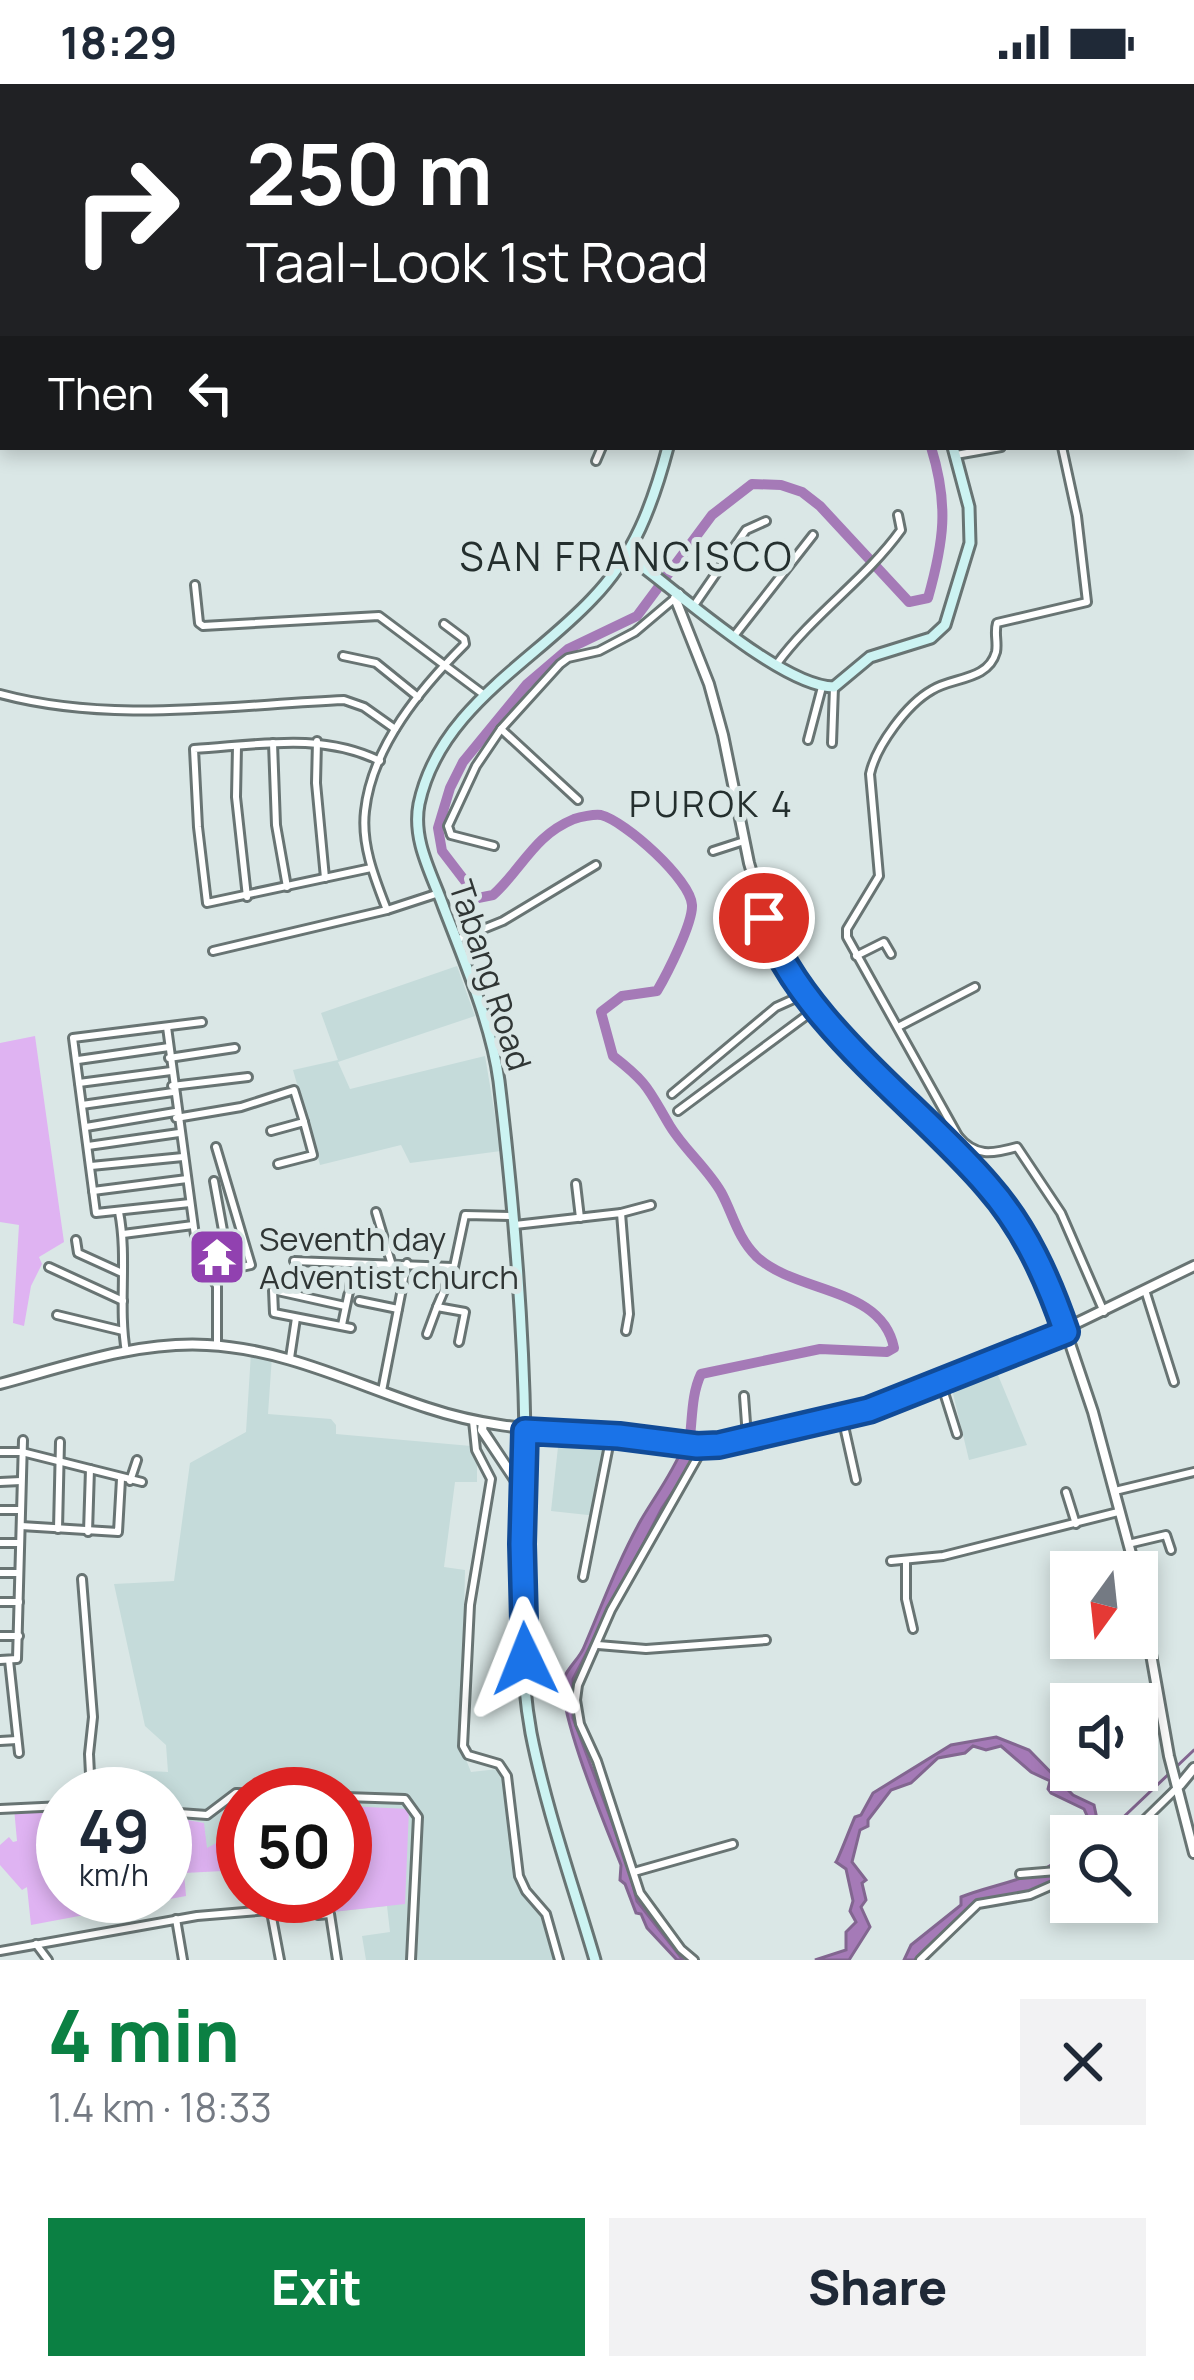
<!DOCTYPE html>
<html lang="en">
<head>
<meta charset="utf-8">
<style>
	body { margin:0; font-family:Manrope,sans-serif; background:#f2f2f3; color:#1f2937; height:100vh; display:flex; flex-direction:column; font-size:45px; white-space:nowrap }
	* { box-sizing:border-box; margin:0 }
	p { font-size:39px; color:#747a83 }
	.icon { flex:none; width:66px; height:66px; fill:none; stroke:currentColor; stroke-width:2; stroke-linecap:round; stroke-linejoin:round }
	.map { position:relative; height:1876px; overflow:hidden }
	.side { display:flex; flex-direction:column; background:#fff; flex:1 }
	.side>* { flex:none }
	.top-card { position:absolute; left:0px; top:0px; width:1194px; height:366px; box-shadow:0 6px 18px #0003; background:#202124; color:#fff; overflow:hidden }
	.needle { width:78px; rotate:195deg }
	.tools { position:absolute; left:1050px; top:1467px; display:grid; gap:24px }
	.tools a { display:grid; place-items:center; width:108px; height:108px; border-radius:0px; background:#fff; box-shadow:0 6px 18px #0003; font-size:60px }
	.speed { position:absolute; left:36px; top:1683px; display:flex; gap:24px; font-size:60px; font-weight:700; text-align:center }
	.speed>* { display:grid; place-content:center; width:156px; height:156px; border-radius:50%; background:#fff; box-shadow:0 6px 18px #0003; line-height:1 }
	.speed small { font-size:30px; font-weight:400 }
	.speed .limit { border:18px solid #d22; background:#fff; color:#111 }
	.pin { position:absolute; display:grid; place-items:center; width:102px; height:102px; color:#fff; margin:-51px; border:6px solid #fff; border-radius:50%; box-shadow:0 3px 12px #0007 }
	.me { position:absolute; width:132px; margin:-66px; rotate:358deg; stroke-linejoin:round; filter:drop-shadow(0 0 9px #0008) }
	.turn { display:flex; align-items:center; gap:42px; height:252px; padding:0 48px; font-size:54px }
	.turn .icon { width:156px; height:156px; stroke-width:2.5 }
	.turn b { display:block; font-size:84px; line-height:102px }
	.then { display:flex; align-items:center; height:114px; padding:0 48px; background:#0003; gap:24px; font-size:45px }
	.round { display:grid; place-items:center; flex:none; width:126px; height:126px; border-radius:0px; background:#f2f2f3 }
	.overview { display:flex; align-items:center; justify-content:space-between; height:204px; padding:0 48px }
	h1 { font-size:72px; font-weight:800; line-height:90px; color:#0b8043 }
	.primary-button { display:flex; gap:24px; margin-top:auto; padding:24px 48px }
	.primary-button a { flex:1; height:138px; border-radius:0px; background:#0b8043; color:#fff; font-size:48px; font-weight:800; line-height:138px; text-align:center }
	.primary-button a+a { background:#f2f2f3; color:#1f2937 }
	.status { display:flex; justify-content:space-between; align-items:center; height:84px; padding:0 60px; background:#fff; direction:ltr }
	.status svg { height:33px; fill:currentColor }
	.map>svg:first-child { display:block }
	.built { fill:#c5dbda }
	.green { fill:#dfb3f2 }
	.water { fill:#a57ab7; stroke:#826690; stroke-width:3 }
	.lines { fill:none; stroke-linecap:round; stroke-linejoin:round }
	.stream { stroke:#826690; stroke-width:3 }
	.river { stroke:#a57ab7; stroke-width:10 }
	.minor-casing { stroke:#687473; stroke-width:12 }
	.tertiary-casing { stroke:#687473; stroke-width:14 }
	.secondary-casing { stroke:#687473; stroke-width:15 }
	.minor { stroke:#fff; stroke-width:6 }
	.tertiary { stroke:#fff; stroke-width:8 }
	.secondary { stroke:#ccf3f2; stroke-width:9 }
	.route-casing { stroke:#114b97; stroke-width:30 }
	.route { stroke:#1a73e8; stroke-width:21 }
	.labels { text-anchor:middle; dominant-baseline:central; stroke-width:10; stroke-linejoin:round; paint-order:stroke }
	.street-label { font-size:33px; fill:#303635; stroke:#dae7e6 }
	.poi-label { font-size:33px; fill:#303635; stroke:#dae7e6; text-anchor:start }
	.neighbourhood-label { font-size:36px; letter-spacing:3px; fill:#242f2e; stroke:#dae7e6 }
	.quarter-label { font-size:39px; letter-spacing:3px; fill:#242f2e; stroke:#dae7e6 }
</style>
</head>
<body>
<div class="status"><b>18:29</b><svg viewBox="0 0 49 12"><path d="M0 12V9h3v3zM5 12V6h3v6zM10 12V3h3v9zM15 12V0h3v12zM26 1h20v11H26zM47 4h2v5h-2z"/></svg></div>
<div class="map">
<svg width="1194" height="1876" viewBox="0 0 1194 1876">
	<rect width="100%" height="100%" fill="#dae7e6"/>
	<g class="built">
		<polygon points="457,882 475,932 338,978 350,1005 485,972 501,1067 410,1079 401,1061 320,1081 293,986 338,976 321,929"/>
		<polygon points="251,1269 272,1272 268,1330 331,1335 336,1341 336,1350 471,1362 477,1372 477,1398 455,1398 444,1483 465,1486 461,1663 471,1688 498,1685 503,1693 517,1796 543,1830 555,1876 366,1876 362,1852 390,1848 387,1822 323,1829 321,1812 345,1812 345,1710 243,1710 243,1786 207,1787 203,1739 165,1732 165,1710 93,1710 91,1684 168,1688 166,1661 145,1642 114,1500 174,1497 190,1379 246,1348"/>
		<polygon points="993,1279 1027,1361 969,1376 950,1297"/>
		<polygon points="559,1354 606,1359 597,1432 551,1427"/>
	</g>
	<g class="green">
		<polygon points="35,952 64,1158 39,1173 42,1180 31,1202 24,1242 13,1239 19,1141 0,1138 0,959"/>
		<polygon points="63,1721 63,1812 165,1812 165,1732 204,1739 207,1764 243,1745 243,1786 184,1789 186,1812 31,1841 27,1803 22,1806 0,1781 0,1761 9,1753 13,1758 17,1757 14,1724"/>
		<polygon points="345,1722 409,1725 405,1820 323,1829 321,1812 345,1812"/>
	</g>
	<g class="water">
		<path d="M683,1363l11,3 -6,19 -26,39 -89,171v39l54,144 10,39 46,59h-6l-30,-32 -6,-14 -5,-1 -11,-29 -5,-4 1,-15c-13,-33 -66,-158 -57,-187 4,-11 16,-20 20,-31 18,-42 34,-86 57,-127 14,-24 31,-46 42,-73z"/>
		<path d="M996,1653l33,13 44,45 21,10 3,14 -8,1 -5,-11 -33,-16 -3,-4 2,-8 -19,-9 -30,-26 -15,4 -13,-4 -8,7 -27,5 -27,25 -20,7 -23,30v6l-8,4 -8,32 14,18 -4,3 4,17 -5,7 9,20 -21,33h-34l31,-10v-18l10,-10 -6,-11 3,-10 -7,-32 -10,-7c2,-2 16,-39 19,-45l6,-2 12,-22 78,-48z"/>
		<path d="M1071,1765v20l-22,16 -22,8 -48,9 -62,58h-13l7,-15 50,-40v-8c34,-14 86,-19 110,-48z"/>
	</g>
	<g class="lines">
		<polyline class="stream" points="1113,1743 1194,1666"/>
		<g class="river">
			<polyline points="1191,144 1194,144"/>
			<path d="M688,1367c5,-26 2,-54 13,-77l119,-25 67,3 7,-4c-12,-62 -98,-54 -138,-92 -19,-19 -23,-42 -35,-64 -14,-24 -37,-43 -51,-66 -22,-37 -21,-42 -57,-70l-12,-44 21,-16 35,-5c10,-17 36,-68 35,-86 -1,-25 -67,-84 -91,-90 -7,-1 -21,2 -27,4 -41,17 -51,49 -81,76l-15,3 -36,-47 -4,-23 12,-40 13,-26 64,-78 41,-35 69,-33 75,-101 40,-31 29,1 21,7 18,14 89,96 19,-4c16,-57 21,-93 3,-151"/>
		</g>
		<g class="minor-casing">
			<g id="minor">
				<polyline points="183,0 215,0"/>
				<polyline points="260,0 260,3"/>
				<polyline points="160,3 167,0"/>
				<polyline points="480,3 481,0"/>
				<polyline points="549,3 549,0"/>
				<polyline points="1192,199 1194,181"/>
				<polyline points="0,279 3,279"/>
				<polyline points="956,371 1001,363"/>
				<polyline points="596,377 602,363"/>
				<polyline points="195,501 199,539 203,542 379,532 483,610"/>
				<polyline points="695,520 746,446 766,437"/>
				<polyline points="734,552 813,451"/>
				<polyline points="343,572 376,579 418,613"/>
				<path d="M776,581c37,-51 89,-85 125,-135l-3,-15"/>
				<path d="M0,610c112,30 230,11 344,6l20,7 31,22"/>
				<polyline points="501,645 578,716"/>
				<polyline points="808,656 822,603"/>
				<polyline points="317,657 316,699 325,794"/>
				<polyline points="273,659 276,741 287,803"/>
				<polyline points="832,659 834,603"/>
				<polyline points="237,662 236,713 247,813"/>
				<polyline points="494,762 451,751 448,742 476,682 501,645 560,580 568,574 599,567 635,548 674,515"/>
				<polyline points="713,767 744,757"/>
				<path d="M371,784l-164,35 -9,-76 -4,-78c64,-4 127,-17 186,12"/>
				<polyline points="726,825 757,810"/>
				<path d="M387,826c-12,-31 -26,-65 -22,-99 7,-65 56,-123 100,-167l-1,-5 -20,-15"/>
				<polyline points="456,856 503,837 596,781"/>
				<polyline points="213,867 387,826 439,809"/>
				<polyline points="856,872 884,858 891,870"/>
				<polyline points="900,942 975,903"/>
				<polyline points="167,943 198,1174 210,1190"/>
				<polyline points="169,974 235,964"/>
				<polyline points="78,976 169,963"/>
				<polyline points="79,999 171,987"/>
				<polyline points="172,1002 248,993"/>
				<polyline points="672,1010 776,923 807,909"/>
				<polyline points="82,1021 173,1008"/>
				<polyline points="678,1027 818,923"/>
				<polyline points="176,1034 241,1023 294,1006 304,1038"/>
				<polyline points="86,1043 175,1028"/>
				<polyline points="271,1047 304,1038 313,1071 278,1080"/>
				<path d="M958,1052c17,21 34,18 59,11l44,66 43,99"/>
				<path d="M947,1060l11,-8 -111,-199v-8l32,-53 -9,-102c6,-28 37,-70 62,-84 20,-13 56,-9 64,-38 2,-10 -2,-19 1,-29l90,-21 -10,-86 -15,-69"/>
				<polyline points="88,1062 179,1049"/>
				<polyline points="216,1063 251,1181 210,1190 217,1202 217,1262"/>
				<polyline points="91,1082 183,1073"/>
				<polyline points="214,1097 230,1185"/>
				<polyline points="576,1100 580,1134"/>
				<polyline points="93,1107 187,1095"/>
				<polyline points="190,1119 96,1129 73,954 202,938"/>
				<path d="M119,1128c9,46 -1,94 7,140"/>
				<polyline points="376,1128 391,1178"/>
				<polyline points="621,1129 651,1121"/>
				<polyline points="515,1141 621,1129 629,1230 626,1247"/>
				<polyline points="123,1150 193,1141"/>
				<polyline points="76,1156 78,1169 122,1189"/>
				<polyline points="294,1177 452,1183"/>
				<polyline points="49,1183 123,1217"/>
				<polyline points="1145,1206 1174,1298"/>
				<polyline points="359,1217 398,1225"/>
				<polyline points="345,1222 273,1206 274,1229 351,1244"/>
				<polyline points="57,1231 123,1247"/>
				<polyline points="342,1241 351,1198"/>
				<polyline points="427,1250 437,1223"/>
				<polyline points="459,1258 465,1228 437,1223 454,1183 465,1131 514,1132"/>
				<polyline points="290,1274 296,1234"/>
				<polyline points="941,1299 957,1350"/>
				<polyline points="382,1307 407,1179"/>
				<polyline points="744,1312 747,1353"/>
				<polyline points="842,1333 856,1396"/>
				<polyline points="473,1337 476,1366 491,1395 470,1521 463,1662 468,1671 499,1680 507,1692 519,1792 526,1807 546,1830 559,1876"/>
				<polyline points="0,1368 22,1368 142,1398"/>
				<polyline points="130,1397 137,1376"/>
				<polyline points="0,1398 21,1397"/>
				<polyline points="1115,1407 1194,1388"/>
				<polyline points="1066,1408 1076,1440"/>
				<polyline points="0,1426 21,1426"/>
				<polyline points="21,1442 118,1448 121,1395"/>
				<polyline points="58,1445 60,1358"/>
				<polyline points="88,1448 90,1385"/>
				<polyline points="0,1459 20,1459"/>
				<polyline points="1128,1460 1166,1451 1171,1466"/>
				<polyline points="891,1477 943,1472 1118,1428"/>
				<polyline points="906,1477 906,1515 913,1545"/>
				<polyline points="0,1489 19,1489"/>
				<polyline points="583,1493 611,1351"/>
				<polyline points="82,1495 93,1633 89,1670 91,1710"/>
				<polyline points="0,1518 19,1518"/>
				<polyline points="0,1552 19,1552"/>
				<polyline points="598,1561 646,1565 766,1556"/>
				<polyline points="0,1576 17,1575 23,1356"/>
				<polyline points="9,1576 19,1669"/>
				<polyline points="0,1657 17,1656"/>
				<polyline points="345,1713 405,1715 418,1733 411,1876"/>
				<polyline points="0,1725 63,1722"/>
				<polyline points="165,1728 207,1731 236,1709 276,1710"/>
				<polyline points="1092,1752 1105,1744 1131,1748"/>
				<polyline points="1128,1752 1177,1704"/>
				<polyline points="634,1788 733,1760"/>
				<polyline points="1020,1790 1057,1787 1071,1774"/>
				<polyline points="271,1828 280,1876"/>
				<polyline points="176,1835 183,1876"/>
				<polyline points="36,1860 48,1876"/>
				<polyline points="0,1867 197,1832 306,1823 318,1831 330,1830 337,1876"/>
				<polyline points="694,1876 681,1865 640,1809 597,1677 580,1640 576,1616 578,1601 611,1526 704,1362"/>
				<polyline points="920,1876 978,1820 1030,1811 1071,1793"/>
			</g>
		</g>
		<g class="tertiary-casing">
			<g id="tertiary">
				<polyline points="679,510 675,514 709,600 723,651 749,779 773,860 799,900 844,953 989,1103 1031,1164 1052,1206 1093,1328 1136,1488"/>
				<path d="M0,1300c67,-18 138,-43 207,-39 79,4 147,39 221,63 69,23 121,21 191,27 34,4 66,13 100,10 51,-14 104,-20 154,-36 111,-37 215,-92 321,-143"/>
				<polyline points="483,1339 482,1346 524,1409"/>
				<polyline points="1137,1491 1169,1672 1194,1769"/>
				<polyline points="1180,1701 1194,1684"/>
			</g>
		</g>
		<g class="secondary-casing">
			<g id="secondary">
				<polyline points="698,3 698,0"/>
				<polyline points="1191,173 1194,174"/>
				<path d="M627,471c46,32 154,132 207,132l36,-30 61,-19 14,-13 25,-82 -1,-36 -16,-60"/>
				<path d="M595,1876c-22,-75 -49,-151 -64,-227 -18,-99 -4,-200 -6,-300 -2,-117 -12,-236 -26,-352 -7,-55 -35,-121 -55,-173 -12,-34 -32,-67 -25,-104 20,-95 113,-141 173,-205 42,-43 61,-95 76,-152"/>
			</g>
		</g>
		<use href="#minor" class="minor"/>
		<use href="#tertiary" class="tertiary"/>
		<use href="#secondary" class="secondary"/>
	</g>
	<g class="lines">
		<g class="route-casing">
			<path id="route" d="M525,1575l-3,-115 3,-113 94,5 78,10 22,-1 150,-35 197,-78c-18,-53 -41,-104 -78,-146 -68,-80 -192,-167 -224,-268"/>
		</g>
		<use href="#route" class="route"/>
	</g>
	<defs>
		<g id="temple-square" transform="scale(3)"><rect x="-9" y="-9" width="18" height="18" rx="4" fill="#9141b0" stroke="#dae7e6"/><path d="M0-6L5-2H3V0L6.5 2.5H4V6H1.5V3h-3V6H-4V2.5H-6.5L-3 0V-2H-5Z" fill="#fff"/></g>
	</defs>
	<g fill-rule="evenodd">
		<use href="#temple-square" x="217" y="1173"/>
	</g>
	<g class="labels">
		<g class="street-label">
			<text transform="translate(491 891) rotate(72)">Tabang Road</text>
		</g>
		<g class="poi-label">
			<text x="259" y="1154">Seventh day<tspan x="259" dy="38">Adventist church</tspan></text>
		</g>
		<g class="neighbourhood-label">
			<text x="712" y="719">PUROK 4</text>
		</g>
		<g class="quarter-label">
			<text x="627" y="472">SAN FRANCISCO</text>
		</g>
	</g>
</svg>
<div class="tools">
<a><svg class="needle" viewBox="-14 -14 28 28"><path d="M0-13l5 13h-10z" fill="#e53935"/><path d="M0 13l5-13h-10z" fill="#747a83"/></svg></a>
<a><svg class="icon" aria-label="sound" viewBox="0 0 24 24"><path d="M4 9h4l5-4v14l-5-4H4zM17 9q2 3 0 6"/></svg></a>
<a><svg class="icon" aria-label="search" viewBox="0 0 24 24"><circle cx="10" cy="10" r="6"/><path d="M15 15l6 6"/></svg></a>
</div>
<div class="speed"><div>49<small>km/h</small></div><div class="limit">50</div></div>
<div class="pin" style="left:764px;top:834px;background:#d93025"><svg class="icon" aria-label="arrive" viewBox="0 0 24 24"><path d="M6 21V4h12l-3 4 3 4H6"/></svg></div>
<svg class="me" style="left:525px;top:1575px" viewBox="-20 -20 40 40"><path d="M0-17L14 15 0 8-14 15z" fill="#1a73e8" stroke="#fff" stroke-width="4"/></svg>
<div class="top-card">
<div class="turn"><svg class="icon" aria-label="right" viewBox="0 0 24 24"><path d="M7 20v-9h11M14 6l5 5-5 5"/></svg><div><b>250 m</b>Taal-Look 1st Road</div></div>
<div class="then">Then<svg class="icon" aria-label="left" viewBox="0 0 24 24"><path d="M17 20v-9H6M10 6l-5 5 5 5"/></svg></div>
</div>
</div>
<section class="side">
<div class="overview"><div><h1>4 min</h1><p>1.4 km · 18:33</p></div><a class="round"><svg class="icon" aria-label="close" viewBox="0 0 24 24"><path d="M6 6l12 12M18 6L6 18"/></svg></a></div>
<div class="primary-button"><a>Exit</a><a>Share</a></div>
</section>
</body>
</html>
